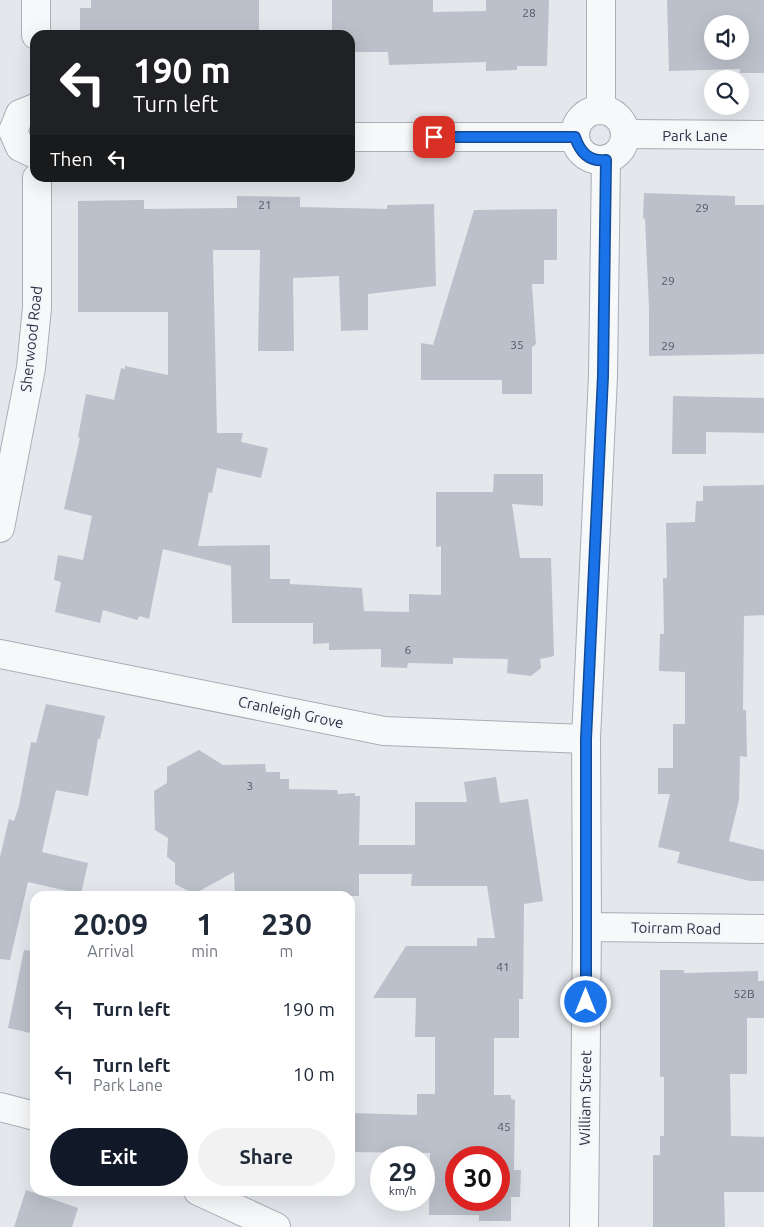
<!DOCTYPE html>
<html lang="en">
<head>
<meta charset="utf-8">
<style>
	body { margin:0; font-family:Ubuntu,sans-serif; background:#f2f2f3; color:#1f2937; height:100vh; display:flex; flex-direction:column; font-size:19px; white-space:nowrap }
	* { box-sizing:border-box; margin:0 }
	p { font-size:16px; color:#747a83 }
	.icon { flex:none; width:28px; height:28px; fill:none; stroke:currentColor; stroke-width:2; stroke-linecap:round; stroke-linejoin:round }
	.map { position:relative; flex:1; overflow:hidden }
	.panel { position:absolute; left:30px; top:891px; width:325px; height:305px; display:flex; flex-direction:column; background:#fff; border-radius:15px; box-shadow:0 5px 20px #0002 }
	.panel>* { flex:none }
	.banner { position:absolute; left:30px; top:30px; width:325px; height:152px; border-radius:15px; box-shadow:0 5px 20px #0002; background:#202124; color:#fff; overflow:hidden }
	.fabs { position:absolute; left:704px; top:15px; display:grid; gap:10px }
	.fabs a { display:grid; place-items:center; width:45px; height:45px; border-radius:50%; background:#fff; box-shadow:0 5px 20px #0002; font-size:25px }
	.speed { position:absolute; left:370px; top:1146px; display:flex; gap:10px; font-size:25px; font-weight:700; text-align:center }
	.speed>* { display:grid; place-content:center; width:65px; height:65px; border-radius:50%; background:#fff; box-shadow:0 5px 20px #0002; line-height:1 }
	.speed small { font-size:12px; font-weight:400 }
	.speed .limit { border:8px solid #d22; background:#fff; color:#111 }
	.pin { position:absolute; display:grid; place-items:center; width:42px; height:42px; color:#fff; margin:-21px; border-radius:10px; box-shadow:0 2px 8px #0006 }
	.me { position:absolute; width:55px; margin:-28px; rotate:0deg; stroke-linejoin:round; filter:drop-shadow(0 0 4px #0008) }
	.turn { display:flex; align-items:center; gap:18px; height:105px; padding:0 20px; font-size:22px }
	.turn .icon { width:65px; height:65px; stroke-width:2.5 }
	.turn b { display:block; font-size:35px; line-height:42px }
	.then { display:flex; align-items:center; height:48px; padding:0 20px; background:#0003; gap:10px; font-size:19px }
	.eta { display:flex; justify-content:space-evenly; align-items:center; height:85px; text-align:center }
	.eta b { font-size:30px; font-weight:700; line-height:35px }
	.action { display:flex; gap:10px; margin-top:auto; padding:10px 20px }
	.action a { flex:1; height:58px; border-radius:30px; background:#111827; color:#fff; font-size:20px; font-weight:700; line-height:58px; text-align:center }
	.action a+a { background:#f2f2f3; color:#1f2937 }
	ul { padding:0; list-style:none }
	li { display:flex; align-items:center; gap:15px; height:65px; padding:0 20px }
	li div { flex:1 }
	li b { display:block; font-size:19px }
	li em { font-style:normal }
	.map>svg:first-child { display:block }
	.building { fill:#bbc0ca; fill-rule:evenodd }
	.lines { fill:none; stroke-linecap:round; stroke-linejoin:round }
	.street-casing { stroke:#a9aeb7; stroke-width:30 }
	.street { stroke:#f7f8fa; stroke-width:28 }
	.route-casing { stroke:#114b97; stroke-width:12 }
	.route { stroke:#1a73e8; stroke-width:9 }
	.labels { text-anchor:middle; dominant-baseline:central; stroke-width:4.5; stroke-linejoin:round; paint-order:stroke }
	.number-label { font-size:12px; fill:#4f5766 }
	.street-label { font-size:15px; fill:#2b3445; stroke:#f4f6f9 }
</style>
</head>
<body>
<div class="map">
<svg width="764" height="1227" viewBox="0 0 764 1227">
	<rect width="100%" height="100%" fill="#e4e7ec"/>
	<g class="building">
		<polygon points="91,0 259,0 259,35 80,35 80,8 91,8"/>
		<polygon points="332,0 433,0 433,12 486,11 486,0 549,0 547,66 517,66 517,70 486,71 486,62 389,65 388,52 350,52 350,35 332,35"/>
		<path d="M667,0h97v73h-24v-4l-71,2zM712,24h28v27h-28z"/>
		<polygon points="644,193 735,196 735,205 764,205 764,354 649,356 649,307 645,219 643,218"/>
		<polygon points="237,196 300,197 300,207 387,209 387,205 434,204 436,286 368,294 368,330 341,331 339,276 293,278 294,351 258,351 260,250 213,250 217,433 243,433 241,442 268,448 261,478 217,468 212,493 209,492 198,546 270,545 270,579 290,579 290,584 362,588 364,611 409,612 409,594 441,595 441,546 436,547 436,492 493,492 494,474 543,474 543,506 512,504 520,558 551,558 554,656 540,659 541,668 531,676 507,673 508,659 453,658 453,664 408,663 407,668 381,667 381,649 329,650 329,643 313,644 313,623 232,623 231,566 163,549 149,619 140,616 137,620 103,610 100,623 55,612 61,582 54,580 58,555 83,560 92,516 64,509 80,438 78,437 86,394 114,400 121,368 125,369 125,366 168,375 168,312 78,312 78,201 144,200 144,209 237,208"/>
		<polygon points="557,209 557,260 544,260 544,284 532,284 536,344 532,347 532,394 502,394 502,380 421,380 421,343 433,345 474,210"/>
		<polygon points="673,396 764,398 764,433 706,432 706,454 672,454"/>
		<polygon points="764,485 764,615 744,616 743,710 746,710 747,757 740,756 739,800 729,841 764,850 764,881 750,881 677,863 680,852 658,847 670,794 658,794 658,768 673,768 673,724 685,724 685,672 659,671 660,634 664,634 663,578 667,578 666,523 695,522 696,501 703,501 703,486"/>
		<polygon points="46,704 105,716 100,739 98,739 88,796 56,790 42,852 88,863 81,894 28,882 10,960 0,959 0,857 9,819 14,821 19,806 31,742 36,743"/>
		<path d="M199,750l24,15 42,-1 1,8h14v7h9v10l48,1 1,4 17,-1v3h5l-1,49h56v-43h52l-3,-20 32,-5 4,26 28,-4 15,102 -19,3 -1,95h-4v39h-25v57h17v4l4,1 -1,70h7l-1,27h-9v24h-32v-6h-50l1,-62 -80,-1v-39l67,2v-21h18v-57h-20l1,-39h-43l33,-52h71v-8h18l-8,-52h-76l1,-12h-53v22l-124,-1 -1,-23 -40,22 -19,-10v-21l-8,-6 1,-19 -13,-8 -1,-39 13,-8v-16zM456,1158h43v42h-43z"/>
		<polygon points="24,950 35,951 35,1034 8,1028"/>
		<polygon points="660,970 684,970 684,973 758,971 758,981 764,981 764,1018 747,1018 747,1074 730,1074 731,1136 764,1137 764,1192 724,1192 725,1227 653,1227 653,1155 660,1155 660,1136 664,1136 664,1077 660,1077"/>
		<polygon points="26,1190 78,1208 72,1227 14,1227"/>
	</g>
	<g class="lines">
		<g class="street-casing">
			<g id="street">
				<polyline points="601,0 601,109"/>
				<polyline points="36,35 36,0"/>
				<polyline points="35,108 20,114 13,131 20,147 35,154"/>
				<circle cx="600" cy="135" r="25"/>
				<polyline points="626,134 764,135"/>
				<polyline points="350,137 575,137"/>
				<polyline points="0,528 31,368 37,308 37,178"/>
				<polyline points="0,654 384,731 586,739"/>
				<polyline points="587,927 764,929"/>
				<polyline points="0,1107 35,1116"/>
				<polyline points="198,1191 276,1227"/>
				<polyline points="584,1227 587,927 586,739 603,376 606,160"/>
			</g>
		</g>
		<use href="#street" class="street"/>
	</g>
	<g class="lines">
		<g class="route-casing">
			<path id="route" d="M434,137h141c5,15 14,25 31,23l-3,216 -17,363v263"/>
		</g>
		<use href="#route" class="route"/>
	</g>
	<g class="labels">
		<g class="number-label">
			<text x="529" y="12">28</text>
			<text x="265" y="204">21</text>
			<text x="702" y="207">29</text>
			<text x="668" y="280">29</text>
			<text x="517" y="344">35</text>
			<text x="668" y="345">29</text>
			<text x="408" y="649">6</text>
			<text x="250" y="785">3</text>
			<text x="503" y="966">41</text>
			<text x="744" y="993">52B</text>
			<text x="504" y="1126">45</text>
		</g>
		<g class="street-label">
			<text x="695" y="135">Park Lane</text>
			<text transform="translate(31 339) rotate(-84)">Sherwood Road</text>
			<text transform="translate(291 712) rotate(12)">Cranleigh Grove</text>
			<text transform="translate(676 928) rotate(1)">Toirram Road</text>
			<text transform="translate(585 1098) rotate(-89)">William Street</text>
		</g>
	</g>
</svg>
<div class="fabs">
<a><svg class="icon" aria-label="sound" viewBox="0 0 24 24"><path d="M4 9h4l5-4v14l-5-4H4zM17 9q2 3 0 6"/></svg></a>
<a><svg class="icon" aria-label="search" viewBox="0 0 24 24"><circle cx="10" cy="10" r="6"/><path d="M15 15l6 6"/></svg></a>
</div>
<div class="speed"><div>29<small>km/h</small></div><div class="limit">30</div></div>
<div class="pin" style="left:434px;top:137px;background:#d93025"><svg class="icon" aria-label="arrive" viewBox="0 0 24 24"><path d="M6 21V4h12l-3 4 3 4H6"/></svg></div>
<svg class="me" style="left:586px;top:1002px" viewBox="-20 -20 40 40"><circle r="17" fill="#1a73e8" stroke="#fff" stroke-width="3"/><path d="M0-11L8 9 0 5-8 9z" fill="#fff"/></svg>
<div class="banner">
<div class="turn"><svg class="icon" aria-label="left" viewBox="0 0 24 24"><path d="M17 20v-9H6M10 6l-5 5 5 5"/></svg><div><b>190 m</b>Turn left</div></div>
<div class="then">Then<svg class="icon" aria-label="left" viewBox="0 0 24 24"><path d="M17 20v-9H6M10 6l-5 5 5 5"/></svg></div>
</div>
<section class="panel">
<div class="eta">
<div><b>20:09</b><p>Arrival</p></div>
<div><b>1</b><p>min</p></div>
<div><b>230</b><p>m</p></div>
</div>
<ul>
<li><svg class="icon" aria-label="left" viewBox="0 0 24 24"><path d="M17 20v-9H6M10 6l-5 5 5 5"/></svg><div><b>Turn left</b></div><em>190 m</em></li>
<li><svg class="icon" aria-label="left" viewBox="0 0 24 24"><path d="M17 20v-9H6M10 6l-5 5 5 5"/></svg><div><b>Turn left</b><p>Park Lane</p></div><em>10 m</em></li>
</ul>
<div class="action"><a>Exit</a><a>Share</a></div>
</section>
</div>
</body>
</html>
